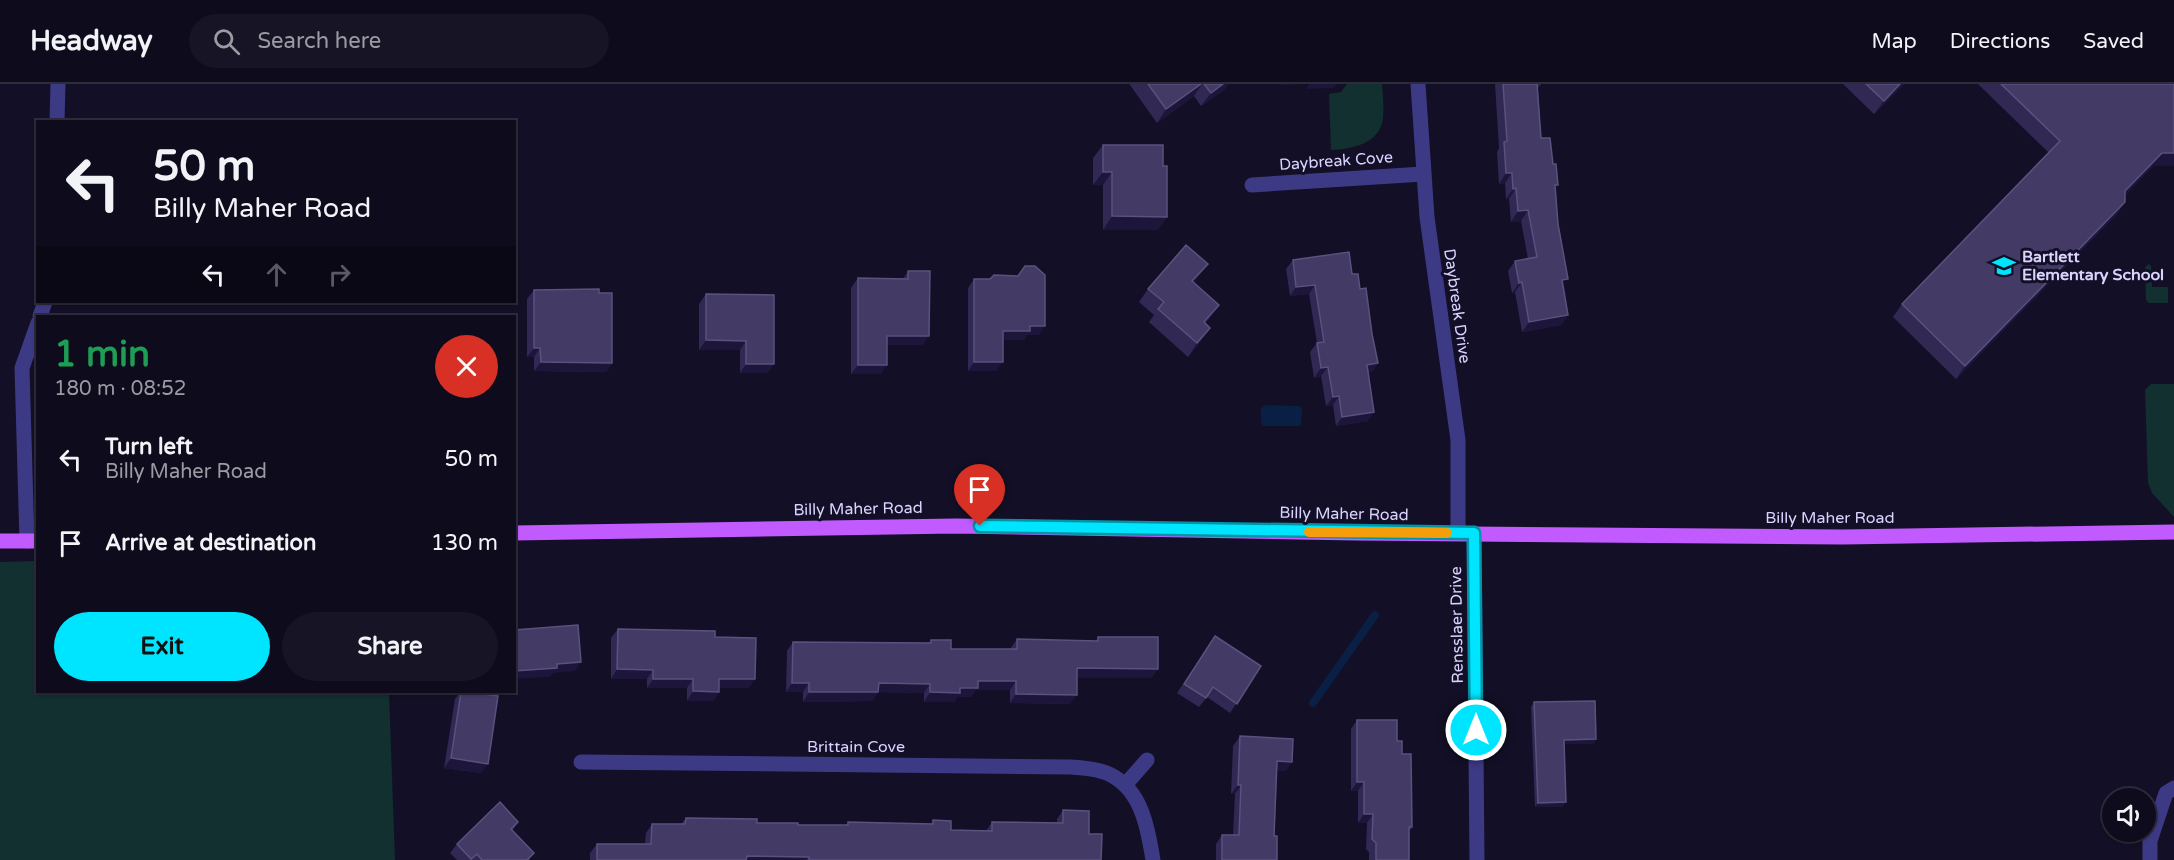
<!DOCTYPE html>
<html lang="en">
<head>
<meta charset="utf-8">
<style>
	body { margin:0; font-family:"Varela Round",sans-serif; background:#171425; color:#f1f3f6; height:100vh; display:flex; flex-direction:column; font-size:22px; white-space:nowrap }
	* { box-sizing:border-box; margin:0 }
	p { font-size:20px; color:#9b9ba3 }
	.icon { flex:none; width:33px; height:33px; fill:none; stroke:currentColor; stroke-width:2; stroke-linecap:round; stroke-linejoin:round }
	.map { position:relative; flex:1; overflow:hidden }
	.sheet { position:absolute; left:36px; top:231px; width:480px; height:378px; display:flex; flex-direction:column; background:#0e0b1c; border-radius:0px; box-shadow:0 2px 4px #0004,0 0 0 2px #2e2b3b }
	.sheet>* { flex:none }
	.guide { position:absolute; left:36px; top:36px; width:480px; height:183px; border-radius:0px; box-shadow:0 2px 4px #0004,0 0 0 2px #2e2b3b; background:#0e0b1c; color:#f1f3f6; overflow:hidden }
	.buttons { position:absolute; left:2102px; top:704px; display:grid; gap:12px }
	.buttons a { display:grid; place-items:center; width:54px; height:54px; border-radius:50%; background:#0e0b1c; box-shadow:0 2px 4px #0004,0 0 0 2px #2e2b3b; font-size:30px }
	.pin { position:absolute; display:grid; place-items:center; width:51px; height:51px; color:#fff; margin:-62px -26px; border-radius:50% 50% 50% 0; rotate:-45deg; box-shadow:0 0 6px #0007 }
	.pin .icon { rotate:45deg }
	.me { position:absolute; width:66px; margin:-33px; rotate:0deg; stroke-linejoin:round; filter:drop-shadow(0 0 4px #0008) }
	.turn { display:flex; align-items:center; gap:21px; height:126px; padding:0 18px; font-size:27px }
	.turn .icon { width:78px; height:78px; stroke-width:2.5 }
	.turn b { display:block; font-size:42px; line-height:51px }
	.lanes { display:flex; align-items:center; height:57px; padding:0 18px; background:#0003; justify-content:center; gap:30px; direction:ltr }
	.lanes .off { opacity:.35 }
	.round { display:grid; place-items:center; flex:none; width:63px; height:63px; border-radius:32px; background:#171425 }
	.summary { display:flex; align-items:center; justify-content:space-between; height:102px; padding:0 18px }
	h1 { font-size:36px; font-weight:700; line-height:45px; color:#1e9e55 }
	.action { display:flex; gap:12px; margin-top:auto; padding:12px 18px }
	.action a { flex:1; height:69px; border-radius:36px; background:#00e5ff; color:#111; font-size:24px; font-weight:700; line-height:69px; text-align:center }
	.action a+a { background:#171425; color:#f1f3f6 }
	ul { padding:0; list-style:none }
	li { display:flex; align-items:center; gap:18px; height:84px; padding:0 18px }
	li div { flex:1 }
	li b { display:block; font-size:22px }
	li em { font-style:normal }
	header { display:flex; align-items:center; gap:36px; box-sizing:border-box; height:84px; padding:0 30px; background:#0e0b1c; border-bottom:2px solid #2e2b3b }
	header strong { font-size:28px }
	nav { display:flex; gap:33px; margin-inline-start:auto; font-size:21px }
	.search { width:420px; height:54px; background:#171425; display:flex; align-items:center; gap:15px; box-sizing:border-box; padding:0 21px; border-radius:33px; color:#9b9ba3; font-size:22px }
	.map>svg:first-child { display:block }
	.green { fill:#12302f }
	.water { fill:#0a1f44 }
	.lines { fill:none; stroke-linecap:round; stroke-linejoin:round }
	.stream { stroke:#0a1f44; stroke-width:8 }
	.minor { stroke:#3d3a85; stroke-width:15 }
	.major { stroke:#c25bff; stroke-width:15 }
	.wall { fill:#312854 }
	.shaded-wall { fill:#1d163a }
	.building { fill:#433a66; stroke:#5a527e; stroke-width:1.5 }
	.route-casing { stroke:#0095a6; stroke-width:15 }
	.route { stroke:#00e5ff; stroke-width:10 }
	.slow { stroke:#f59e0b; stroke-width:10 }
	.labels { text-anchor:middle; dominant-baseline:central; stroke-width:6; stroke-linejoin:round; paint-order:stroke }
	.street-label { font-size:16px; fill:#d9d4ff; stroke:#130f26 }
	.poi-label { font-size:16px; font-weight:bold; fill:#d9d4ff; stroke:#130f26; text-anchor:start }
</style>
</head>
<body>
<header>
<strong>Headway</strong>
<div class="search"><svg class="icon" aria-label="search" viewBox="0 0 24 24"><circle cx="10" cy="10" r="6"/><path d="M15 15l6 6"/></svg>Search here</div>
<nav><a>Map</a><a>Directions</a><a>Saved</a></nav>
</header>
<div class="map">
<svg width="2174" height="776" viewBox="0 0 2174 776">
	<rect width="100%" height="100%" fill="#130f26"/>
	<g class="green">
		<path d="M1347,0h35c1,11 2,23 1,34 -3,26 -31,31 -52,32l-2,-56 12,-2z"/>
		<polygon points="2149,180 2151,182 2152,203 2168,203 2168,219 2149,219 2146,216 2145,183"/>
		<polygon points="2151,300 2174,300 2174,433 2152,409 2148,399 2145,306"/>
		<polygon points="37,477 38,608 389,608 395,776 0,776 0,478"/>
	</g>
	<polygon class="water" points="1265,321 1300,322 1302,325 1301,340 1299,342 1263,342 1261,338 1261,324"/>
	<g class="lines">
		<polyline class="stream" points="1313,619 1375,531"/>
		<g class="minor">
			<polyline points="1418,0 1427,133 1458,356 1458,449"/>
			<polyline points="57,38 58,0"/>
			<polyline points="1252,101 1423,90"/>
			<polyline points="40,232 45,218"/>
			<polyline points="1474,449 1477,776"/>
			<polyline points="27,457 22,284 38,239"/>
			<path d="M581,678l489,5c14,1 29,2 41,8 31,16 37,54 42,85"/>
			<polyline points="1125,701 1147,676"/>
			<polyline points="2150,776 2150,757 2166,709 2174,704"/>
		</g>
		<g class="major">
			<polyline points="514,449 956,442 1356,449 1843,453 2174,448"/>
			<polyline points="0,457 38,457"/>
		</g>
	</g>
	<g class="wall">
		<polygon points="1130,0 1228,0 1224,6 1201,22 1194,12 1157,39 1130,1"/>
		<polygon points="1495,0 1541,0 1538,4 1541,54 1555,105 1563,202 1568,231 1561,241 1522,248 1515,208 1512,209 1508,187 1515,177 1528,175 1521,137 1511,138 1509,115 1506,115 1505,99 1499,100 1497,68 1499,64"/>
		<polygon points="1843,0 1904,0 1874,30"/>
		<polygon points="1978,0 2174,0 2174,82 2153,82 2125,111 2125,118 2116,131 1956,295 1893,233 1902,220 2049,69"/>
		<polygon points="1103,61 1163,82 1167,133 1157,146 1103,146 1103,101 1093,101 1093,74"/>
		<polygon points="1293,176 1352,190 1360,205 1372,250 1378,279 1372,288 1368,288 1368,337 1336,342 1333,321 1326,322 1321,292 1314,294 1310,268 1317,259 1309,210 1290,212 1286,185"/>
		<polygon points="1208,180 1194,198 1210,234 1205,239 1201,257 1188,273 1149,238 1154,231 1139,218 1148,205"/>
		<polygon points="908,187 923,261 887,261 881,290 851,290 851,204 858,194 903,195"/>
		<polygon points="974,195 1039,251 1027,251 1024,256 1003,256 996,287 968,287 968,204"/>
		<polygon points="534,206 599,209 612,279 606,288 534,287 534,273 527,273 527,215"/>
		<polygon points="706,210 774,280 767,289 740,289 740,266 699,266 699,220"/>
		<polygon points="618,545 715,553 749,604 719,604 719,608 713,617 687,617 687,604 647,604 647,595 611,595 611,554"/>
		<polygon points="1215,552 1261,582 1230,629 1207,613 1199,623 1177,609"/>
		<polygon points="1098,553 1158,585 1151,594 1077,594 1070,620 1010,619 1010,606 976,606 971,613 957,613 954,618 924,618 924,609 878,608 872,617 803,618 803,608 786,608 787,567 793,558 928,559 931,556 951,565 1010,565 1017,555 1096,557"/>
		<polygon points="460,608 469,608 481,689 444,684 455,615"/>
		<polygon points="1534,618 1596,655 1593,660 1565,660 1563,723 1535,723 1531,623"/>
		<polygon points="1357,636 1397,657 1402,670 1412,743 1409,748 1409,776 1369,776 1369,768 1366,765 1367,739 1358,739 1358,707 1351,707 1351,645"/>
		<polygon points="1240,652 1286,687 1276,686 1274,752 1277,776 1216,776 1216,760 1222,751 1233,751 1235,710 1231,710 1233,662"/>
		<polygon points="1063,726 1089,750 1101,776 590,776 590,769 597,760 645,760 646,749 652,740 681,740 686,734 798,741 846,741 848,738 931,740 933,736 951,746 986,747 992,738 1057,739 1057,735"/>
		<polygon points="518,738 513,746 530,776 457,776 450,769 457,760"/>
	</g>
	<g class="shaded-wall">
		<polygon points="1201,0 1202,0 1194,12 1157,39 1166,25"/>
		<polygon points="1223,0 1228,0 1224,6 1201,22 1211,9"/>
		<polygon points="1281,0 1306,0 1280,1"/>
		<polygon points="1309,0 1337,0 1334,4 1306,5"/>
		<polygon points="1900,0 1904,0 1874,30 1884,17"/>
		<polygon points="2162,69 2174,69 2174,82 2153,82 2116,120 2125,107"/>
		<polygon points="1103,88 1112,88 1103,101 1093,101"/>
		<polygon points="1506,89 1512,89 1505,99 1499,100"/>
		<polygon points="1516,104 1509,115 1506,115 1513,105"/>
		<polygon points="2125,118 2116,131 1956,295 1965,282"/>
		<polygon points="1528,126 1521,137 1511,138 1518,127"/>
		<polygon points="1112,132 1167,133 1157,146 1103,146"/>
		<polygon points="1208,180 1198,193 1183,210 1192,197"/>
		<polygon points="1522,198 1515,208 1512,209 1519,199"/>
		<polygon points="1315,201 1309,210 1290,212 1296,203"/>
		<polygon points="1219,221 1210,234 1195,251 1204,238"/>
		<polygon points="1568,231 1561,241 1522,248 1529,238"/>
		<polygon points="1030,242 1045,242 1039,251 1027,251 1024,256 996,256 1003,247"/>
		<polygon points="1210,244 1201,257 1188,273 1197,259"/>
		<polygon points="887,252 929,252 923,261 880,261"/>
		<polygon points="706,256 746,257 740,266 699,266"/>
		<polygon points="534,264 540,264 534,273 527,273"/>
		<polygon points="541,278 612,279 606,288 534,287"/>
		<polygon points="974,278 1003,278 996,287 968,287"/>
		<polygon points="1378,279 1372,288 1361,290 1367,281"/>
		<polygon points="746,280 774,280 767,289 740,289"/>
		<polygon points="858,281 887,281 881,290 851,290"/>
		<polygon points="1328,283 1321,292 1314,294 1321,284"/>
		<polygon points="1339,312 1333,321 1326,322 1333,313"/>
		<polygon points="1374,328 1368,337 1336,342 1342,333"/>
		<polygon points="581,578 575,587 553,589 550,593 514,595 514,587 557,580"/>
		<polygon points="1077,584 1158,585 1151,594 1071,594"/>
		<polygon points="617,585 653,586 647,595 611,595"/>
		<polygon points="653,595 693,595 687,604 647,604"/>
		<polygon points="719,595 755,595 749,604 713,604"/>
		<polygon points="978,597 1016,597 1010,606 976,606 971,613 957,613 954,618 924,618 930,608 960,604"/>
		<polygon points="792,599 809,599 803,608 786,608"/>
		<polygon points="879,599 930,600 924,609 878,608 872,617 803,618 809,608"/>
		<polygon points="693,607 719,608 713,617 687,617"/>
		<polygon points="1016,610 1077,611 1070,620 1010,619"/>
		<polygon points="1596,655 1593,660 1561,660 1564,656"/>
		<polygon points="451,674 488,680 481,689 444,684"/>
		<polygon points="1277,677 1292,678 1286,687 1270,686"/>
		<polygon points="1357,698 1364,698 1358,707 1351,707"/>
		<polygon points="1238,701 1241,701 1235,710 1231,710"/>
		<polygon points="1566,718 1563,723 1535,723 1538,719"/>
		<polygon points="1364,730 1373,730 1367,739 1358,739"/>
		<polygon points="747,772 809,773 806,776 744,776"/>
	</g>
	<g class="building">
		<polygon points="1148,0 1201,0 1166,25"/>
		<polygon points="1204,0 1223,0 1211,9"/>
		<polygon points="1503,0 1537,0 1541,54 1550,54 1553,80 1556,80 1558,101 1555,101 1558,140 1568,195 1562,196 1568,231 1529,238 1522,198 1519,199 1515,177 1537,173 1528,126 1518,127 1516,104 1513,105 1512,89 1506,89 1504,58 1507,57"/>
		<polygon points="1866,0 1900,0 1884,17"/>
		<polygon points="2001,0 2174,0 2174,69 2162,69 2125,107 2125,118 1965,282 1902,220 2060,57"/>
		<polygon points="1103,61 1163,61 1163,82 1167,82 1167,133 1112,132 1112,88 1103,88"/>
		<polygon points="1186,161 1208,180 1192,197 1219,221 1204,238 1210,244 1197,259 1158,225 1164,218 1148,205"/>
		<polygon points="1349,168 1352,190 1358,190 1360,205 1366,204 1372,250 1378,279 1367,281 1374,328 1342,333 1339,312 1333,313 1328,283 1321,284 1317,259 1324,258 1315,201 1296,203 1293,176"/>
		<polygon points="1025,182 1035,182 1045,191 1045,242 1030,242 1030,247 1003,247 1003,278 974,278 974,195 990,195 994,191 1018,192"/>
		<polygon points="908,187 930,187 929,252 887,252 887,281 858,281 858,194 908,195"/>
		<polygon points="599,205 599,209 612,209 612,279 541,278 540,264 534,264 534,206"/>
		<polygon points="706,210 774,211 774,280 746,280 746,257 706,256"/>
		<polygon points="578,541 581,578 557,580 557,584 514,587 514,546"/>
		<polygon points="618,545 715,547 715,553 756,554 755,595 719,595 719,608 693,607 693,595 653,595 653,586 617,585"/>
		<polygon points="1215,552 1261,582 1237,620 1213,603 1206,614 1184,600"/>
		<polygon points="1098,553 1158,553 1158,585 1077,584 1077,611 1016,610 1016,597 978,597 978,604 960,604 960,609 930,608 930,600 879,599 878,608 809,608 809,599 792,599 793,558 931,559 931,556 951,556 951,565 1017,565 1017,555 1098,557"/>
		<polygon points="461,608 469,608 498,612 488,680 451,674"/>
		<polygon points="1595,617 1596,655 1564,656 1566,718 1538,719 1534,618"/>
		<polygon points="1357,636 1397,636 1397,657 1402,657 1402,670 1411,670 1412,743 1409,743 1409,776 1376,776 1376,759 1372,755 1373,730 1364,730 1364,698 1357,698"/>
		<polygon points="1240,652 1293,655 1292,678 1277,677 1274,752 1277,752 1277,776 1222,776 1222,751 1239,751 1241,701 1238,701"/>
		<polygon points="500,718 518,738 511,745 534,769 527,776 482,776 477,770 471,775 457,760"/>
		<polygon points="1063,726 1089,727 1089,750 1102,750 1101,776 809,776 809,773 747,772 746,776 597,776 597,760 651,760 652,740 685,740 686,734 757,735 757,739 798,739 798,741 848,741 848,738 933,740 933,736 951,737 951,746 992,747 992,738 1063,739"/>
	</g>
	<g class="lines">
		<g class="route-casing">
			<polyline id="route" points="980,442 1474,449 1476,646"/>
		</g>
		<use href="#route" class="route"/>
		<polyline class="slow" points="1309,448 1447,449"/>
	</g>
	<defs>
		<g id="school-bare" transform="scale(1.8)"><path d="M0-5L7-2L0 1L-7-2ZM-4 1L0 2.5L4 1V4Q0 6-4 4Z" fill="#00e5ff" stroke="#130f26" stroke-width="2.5" paint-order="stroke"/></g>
	</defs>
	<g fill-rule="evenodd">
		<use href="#school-bare" x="2004" y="182"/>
	</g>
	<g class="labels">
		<g class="street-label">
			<text transform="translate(1336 77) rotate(-4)">Daybreak Cove</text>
			<text transform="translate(1457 222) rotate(82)">Daybreak Drive</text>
			<text transform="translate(858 425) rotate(-1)">Billy Maher Road</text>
			<text transform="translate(1344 430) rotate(1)">Billy Maher Road</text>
			<text x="1830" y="434">Billy Maher Road</text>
			<text transform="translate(1457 541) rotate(-91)">Rensslaer Drive</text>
			<text x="856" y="663">Brittain Cove</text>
		</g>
		<g class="poi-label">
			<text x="2022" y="173">Bartlett<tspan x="2022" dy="18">Elementary School</tspan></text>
		</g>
	</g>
</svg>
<div class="buttons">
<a><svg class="icon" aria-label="sound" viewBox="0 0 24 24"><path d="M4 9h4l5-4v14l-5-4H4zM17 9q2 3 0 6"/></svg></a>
</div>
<div class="pin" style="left:980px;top:442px;background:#d93025"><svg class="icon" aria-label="arrive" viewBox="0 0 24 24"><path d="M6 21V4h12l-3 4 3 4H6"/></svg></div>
<svg class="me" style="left:1476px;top:646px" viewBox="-20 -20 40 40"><circle r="17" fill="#00e5ff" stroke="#fff" stroke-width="3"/><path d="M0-11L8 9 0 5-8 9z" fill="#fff"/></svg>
<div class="guide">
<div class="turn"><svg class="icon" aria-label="left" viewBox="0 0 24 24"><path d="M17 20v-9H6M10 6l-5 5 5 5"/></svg><div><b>50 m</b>Billy Maher Road</div></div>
<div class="lanes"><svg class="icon" aria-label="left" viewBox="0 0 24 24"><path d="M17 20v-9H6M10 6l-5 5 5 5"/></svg><svg class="icon off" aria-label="ahead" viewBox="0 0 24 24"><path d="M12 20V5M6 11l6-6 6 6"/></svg><svg class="icon off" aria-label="right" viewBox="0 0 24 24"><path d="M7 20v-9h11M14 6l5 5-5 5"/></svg></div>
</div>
<section class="sheet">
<div class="summary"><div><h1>1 min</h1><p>180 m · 08:52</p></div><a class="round" style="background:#d93025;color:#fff"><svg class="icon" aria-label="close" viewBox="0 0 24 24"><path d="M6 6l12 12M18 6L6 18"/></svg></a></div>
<ul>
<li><svg class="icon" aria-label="left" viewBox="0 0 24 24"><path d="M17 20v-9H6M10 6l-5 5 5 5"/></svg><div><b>Turn left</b><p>Billy Maher Road</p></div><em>50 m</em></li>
<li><svg class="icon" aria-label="arrive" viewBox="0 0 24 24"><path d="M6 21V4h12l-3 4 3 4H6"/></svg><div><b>Arrive at destination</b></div><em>130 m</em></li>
</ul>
<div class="action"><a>Exit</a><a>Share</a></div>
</section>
</div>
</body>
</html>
